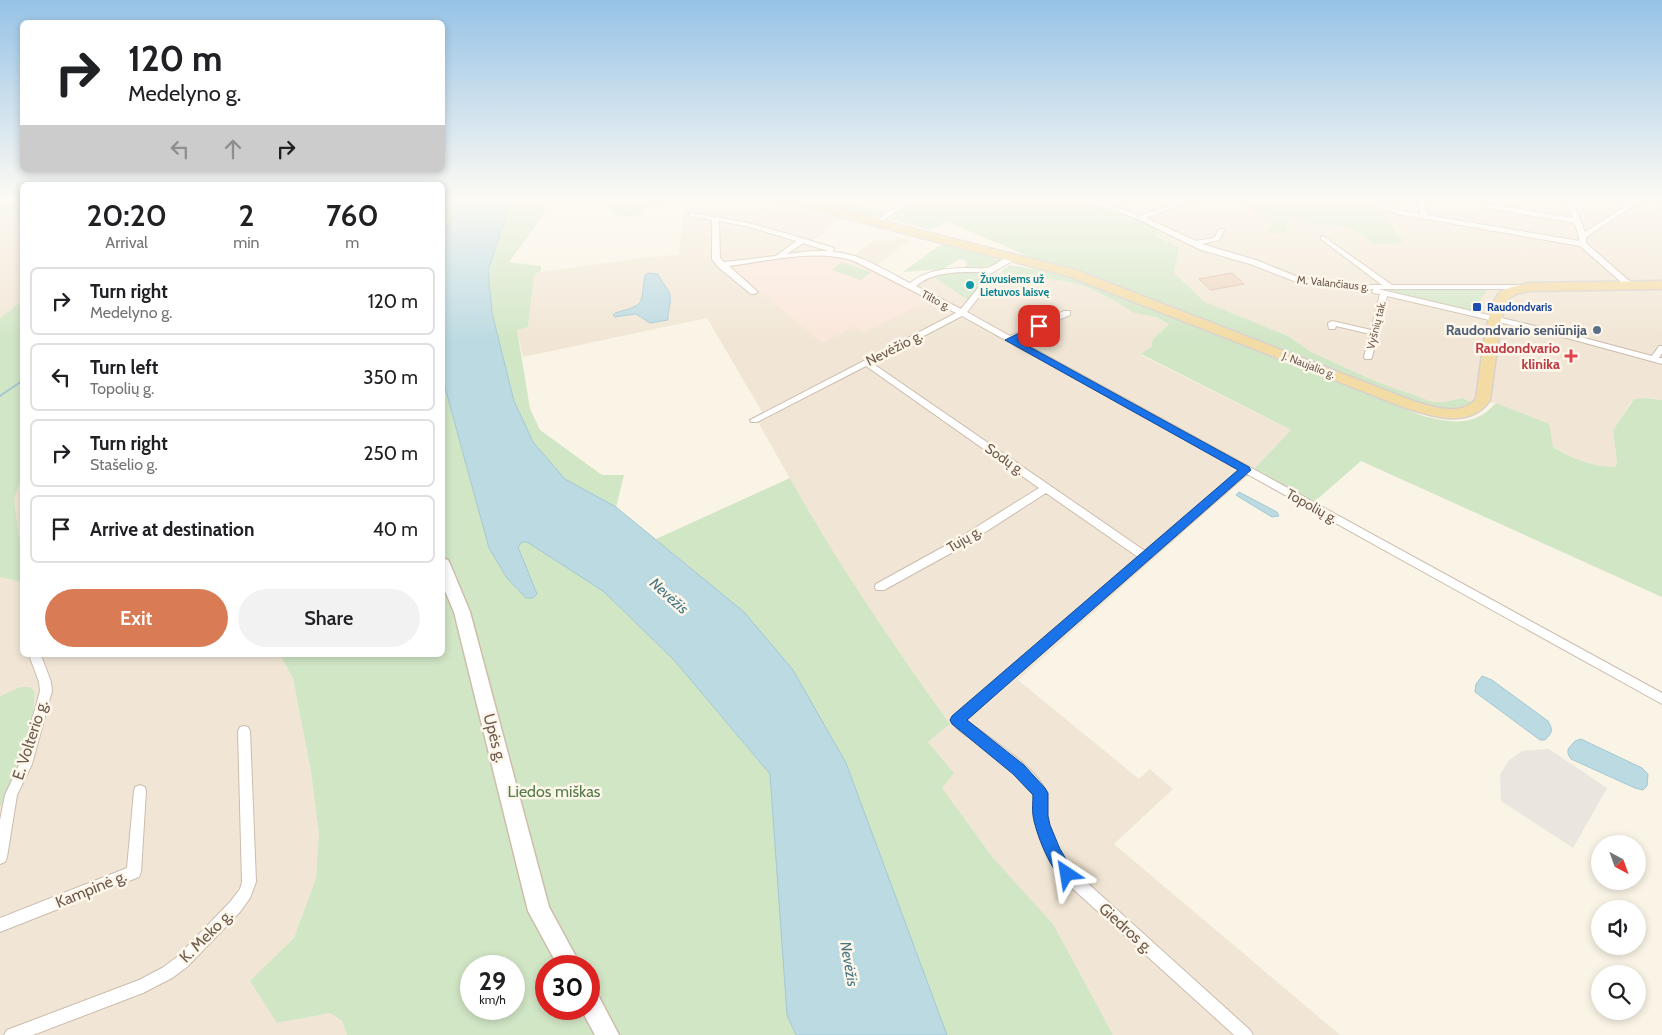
<!DOCTYPE html>
<html lang="en">
<head>
<meta charset="utf-8">
<style>
	body { margin:0; font-family:Cabin,sans-serif; background:#f2f2f2; color:#202124; height:100vh; display:flex; flex-direction:column; font-size:19px; white-space:nowrap }
	* { box-sizing:border-box; margin:0 }
	p { font-size:16px; color:#757577 }
	.icon { flex:none; width:28px; height:28px; fill:none; stroke:currentColor; stroke-width:2; stroke-linecap:round; stroke-linejoin:round }
	.map { position:relative; flex:1; overflow:hidden }
	.sheet { position:absolute; left:20px; top:182px; width:425px; height:475px; display:flex; flex-direction:column; background:#fff; border-radius:8px; box-shadow:0 2px 8px #0003 }
	.sheet>* { flex:none }
	.top-card { position:absolute; left:20px; top:20px; width:425px; height:152px; border-radius:8px; box-shadow:0 2px 8px #0003; background:#fff; color:#202124; overflow:hidden }
	.needle { width:32px; rotate:139deg }
	.fabs { position:absolute; left:1591px; top:835px; display:grid; gap:10px }
	.fabs a { display:grid; place-items:center; width:55px; height:55px; border-radius:50%; background:#fff; box-shadow:0 2px 8px #0003; font-size:25px }
	.speed { position:absolute; left:460px; top:955px; display:flex; gap:10px; font-size:25px; font-weight:700; text-align:center }
	.speed>* { display:grid; place-content:center; width:65px; height:65px; border-radius:50%; background:#fff; box-shadow:0 2px 8px #0003; line-height:1 }
	.speed small { font-size:12px; font-weight:400 }
	.speed .limit { border:8px solid #d22; background:#fff; color:#111 }
	.pin { position:absolute; display:grid; place-items:center; width:42px; height:42px; color:#fff; margin:-21px; border-radius:10px; box-shadow:0 2px 8px #0006 }
	.me { position:absolute; width:55px; margin:-28px; rotate:327deg; stroke-linejoin:round; filter:drop-shadow(0 0 4px #0008) }
	.turn { display:flex; align-items:center; gap:18px; height:105px; padding:0 25px; font-size:22px }
	.turn .icon { width:65px; height:65px; stroke-width:2.5 }
	.turn b { display:block; font-size:35px; line-height:42px }
	.lanes { display:flex; align-items:center; height:48px; padding:0 25px; background:#0003; justify-content:center; gap:25px; direction:ltr }
	.lanes .off { opacity:.35 }
	.eta { display:flex; justify-content:space-evenly; align-items:center; height:85px; text-align:center }
	.eta b { font-size:30px; font-weight:600; line-height:35px }
	.action { display:flex; gap:10px; margin-top:auto; padding:10px 25px }
	.action a { flex:1; height:58px; border-radius:30px; background:#d97c55; color:#fff; font-size:20px; font-weight:600; line-height:58px; text-align:center }
	.action a+a { background:#f2f2f2; color:#202124 }
	ul { padding:0; list-style:none }
	li { display:flex; align-items:center; gap:15px; height:68px; margin:0 10px 8px; padding:0 15px; border:2px solid #e0e0e0; border-radius:8px }
	li div { flex:1 }
	li b { display:block; font-size:19px }
	li em { font-style:normal }
	.map>svg:first-child { display:block }
	.residential { fill:#f1e6d5; fill-rule:evenodd }
	.commercial { fill:#fae6da }
	.industrial { fill:#ebe5df }
	.green { fill:#d1e6c5; fill-rule:evenodd }
	.water { fill:#bcdae2; stroke:#a3c8d3 }
	.lines { fill:none; stroke-linecap:round; stroke-linejoin:round }
	.stream { stroke:#a3c8d3; stroke-width:2 }
	.building { fill:#edd5c0; stroke:#debda1 }
	.minor-casing { stroke:#cbbcad; stroke-width:2 }
	.secondary-casing { stroke:#cdbdab; stroke-width:3 }
	.primary-casing { stroke:#d7d1cd; stroke-width:3 }
	.minor { fill:#fff; fill-rule:evenodd }
	.secondary { fill:#fff; fill-rule:evenodd }
	.primary { fill:#f3dba4; fill-rule:evenodd }
	.route { fill:#1a73e8; stroke:#114b97 }
	.culture-dot { fill:#0f9aa8; stroke:#fdf7eb; stroke-width:2 }
	.transit-dot { fill:#1a4fb4; stroke:#fdf7eb; stroke-width:2 }
	.service-dot { fill:#5c6f8a; stroke:#fdf7eb; stroke-width:2 }
	.health-dot { fill:#e0444e; stroke:#fdf7eb; stroke-width:2 }
	.labels { text-anchor:middle; dominant-baseline:central; stroke-width:5; stroke-linejoin:round; paint-order:stroke }
	.far-culture-label { font-size:11px; font-weight:bold; fill:#0d838f; stroke:#fdf7eb; text-anchor:start }
	.far-street-label { font-size:11px; fill:#715c4d; stroke:#fdf7eb }
	.far-transit-label { font-size:11px; font-weight:bold; fill:#164399; stroke:#fdf7eb; text-anchor:start }
	.service-label { font-size:14px; font-weight:bold; fill:#4e5e75; stroke:#fdf7eb; text-anchor:end }
	.street-label { font-size:14px; fill:#715c4d; stroke:#fdf7eb }
	.health-label { font-size:14px; font-weight:bold; fill:#be3a42; stroke:#fdf7eb; text-anchor:end }
	.water-label { font-size:15px; font-style:italic; fill:#487582; stroke:#fdf7eb }
	.near-street-label { font-size:16px; fill:#715c4d; stroke:#fdf7eb }
	.near-park-label { font-size:16px; fill:#547b49; stroke:#fdf7eb }
</style>
</head>
<body>
<div class="map">
<svg width="1662" height="1035" viewBox="0 0 1662 1035">
	<rect width="100%" height="100%" fill="#faf4e6"/>
	<g class="residential">
		<path d="M685,197l81,4 73,17 -25,23 16,7 -6,7 -11,-1 -82,11 -3,3 34,25 93,34 74,-27 -17,-10 3,-5 16,-10 49,-4 50,5 39,6 16,4 32,16 18,11 21,4 13,7 -16,15 -2,8 -10,8 150,75 -37,39 -236,211 121,99 11,-10 23,20 -59,55 226,191h-227l-120,-177 -52,-70 13,-15 -26,-31 22,-18 -86,-122 -50,-81 -59,-104 7,-5 -55,-94 -184,39 -6,-28 11,-2 6,-52 7,-3 106,-15 32,-2zM654,273l4,1 4,9 7,8 2,6 -4,12 1,11 -18,3 -13,-9 -19,4 -3,-5 17,-5 8,-6 4,-8 1,-18z"/>
		<polygon points="1056,197 1256,197 1262,202 1244,205 1272,226 1270,232 1286,221 1293,219 1309,224 1342,226 1356,231 1375,244 1399,233 1390,223 1389,216 1361,197 1662,197 1662,400 1645,398 1634,399 1629,405 1613,430 1617,463 1615,467 1604,467 1579,460 1553,447 1496,403 1471,402 1462,398 1445,402 1433,402 1375,381 1311,352 1288,336 1205,302 1174,273 1179,247 1103,207"/>
		<polygon points="12,212 22,224 22,301 0,318 0,215"/>
		<polygon points="898,237 910,240 877,265 853,256 875,240 892,241"/>
		<polygon points="22,477 22,548 20,545 14,499"/>
		<polygon points="0,577 22,582 22,655 280,655 293,678 311,772 319,834 316,878 294,938 251,981 277,1023 330,1013 342,1021 347,1035 0,1035 0,808 18,771 34,712 35,692 20,687 0,696"/>
	</g>
	<g class="commercial">
		<polygon points="815,197 931,197 894,214"/>
		<polygon points="813,254 844,257 904,285 930,300 864,332 855,327 822,343 762,293 728,268 731,265"/>
	</g>
	<polygon class="industrial" points="1549,749 1607,788 1573,848 1501,801 1500,775 1508,761 1522,751"/>
	<g class="green">
		<polygon points="16,197 22,197 22,224 12,212 0,215 0,203"/>
		<path d="M595,197h90l-1,7 -36,2c-3,2 -6,7 -9,9 -9,4 -25,1 -30,-8l9,-6 -2,-2z"/>
		<polygon points="786,197 815,197 887,212 878,217 867,218"/>
		<path d="M931,197h125l47,10 32,10 22,10 -1,9 23,11 -5,26 31,29 83,34 23,16 64,29 58,21h12l17,-4 9,4c-19,11 -37,5 -57,0l-293,-115 -94,-31 -81,-35 -15,9 -41,-11 4,-5z"/>
		<path d="M1256,197h105l28,19c1,10 10,17 14,27l-29,1 -18,-13 -14,-5 -33,-2 -16,-5 -7,2 1,12 -12,1 -8,-4 5,-2v-2l-28,-22 18,-2z"/>
		<polygon points="464,200 457,208 443,236 443,201"/>
		<polygon points="545,202 545,213 509,262 541,266 541,271 534,275 528,327 517,330 530,409 540,430 602,475 624,475 616,507 565,479 533,442 514,401 492,313 488,270 510,205"/>
		<polygon points="946,243 993,256 994,260 1000,259 1000,261 983,268 960,270 967,265 966,261 960,259 943,269 903,272 937,247"/>
		<polygon points="842,262 871,272 861,280 832,270"/>
		<path d="M1010,265l45,8 28,10 340,133c30,7 51,11 73,-13l53,21 4,23c19,11 40,20 62,20l2,-4 -4,-33 21,-31 11,-1 17,2v197l-301,-136 -47,41 -60,-33 37,-39 -150,-76 10,-7 2,-8 16,-15 -13,-7 -22,-4 -17,-11 -32,-16 -16,-4 -39,-6 -25,-1 -4,-4z"/>
		<polygon points="980,271 980,285 969,301 931,275"/>
		<polygon points="1396,289 1488,289 1481,298 1479,314 1390,292 1391,290"/>
		<polygon points="22,301 22,477 14,499 20,545 22,548 22,582 0,577 0,318"/>
		<path d="M443,380l46,168 18,30 30,16 -19,-47 3,-5h6l76,49 71,69 96,114 17,240 9,21h-449l-5,-14 -12,-8 -53,10 -27,-42 44,-43 22,-60 3,-44 -8,-62 -18,-94 -13,-23h162zM471,966h43v43h-43zM546,966h43v43h-43z"/>
		<path d="M790,478c47,86 103,166 160,246l-22,18 26,31 -12,15 51,70 60,66 60,111h-166l-101,-272 -190,-224z"/>
		<path d="M20,687h10l5,5c-2,41 -17,79 -35,116v-112z"/>
	</g>
	<g class="water">
		<polygon points="465,197 515,197 510,205 488,270 492,313 514,401 533,442 565,479 616,507 744,612 793,670 846,763 947,1035 796,1035 787,1015 770,774 674,660 603,591 527,542 522,542 518,547 537,594 533,598 526,598 507,578 489,548 443,380 442,236 457,208"/>
		<path d="M649,273l9,1c3,7 8,12 11,18 4,8 -2,19 -1,28l-18,3 -14,-9 -21,3 -2,-2 2,-2c32,-9 25,-8 30,-38z"/>
		<polygon points="1239,492 1277,512 1279,516 1272,517 1239,497 1236,495"/>
		<path d="M1482,676l10,4 56,41c5,9 5,11 -3,19h-5l-65,-48 1,-8z"/>
		<polygon points="1581,739 1642,768 1648,774 1647,786 1643,790 1635,788 1571,759 1568,754 1568,749 1575,741"/>
	</g>
	<g class="lines">
		<polyline class="stream" points="0,396 22,381"/>
	</g>
	<polygon class="building" points="1232,273 1244,284 1211,290 1199,279"/>
	<g class="lines">
		<g class="minor-casing">
			<g id="minor">
				<polygon points="919,197 927,197 894,213 880,223 875,222 890,211"/>
				<polygon points="1059,197 1071,197 1102,203 1107,197 1113,197 1108,204 1140,216 1194,197 1202,197 1201,198 1146,218 1196,241 1214,238 1219,229 1223,229 1224,230 1219,240 1202,244 1256,260 1303,279 1358,285 1382,285 1321,239 1321,237 1323,236 1392,285 1526,285 1527,287 1523,289 1378,289 1569,334 1652,356 1659,346 1662,346 1662,353 1659,358 1662,358 1662,364 1567,338 1387,296 1372,357 1371,359 1365,359 1364,357 1370,334 1336,326 1335,329 1329,329 1328,323 1332,321 1371,330 1380,294 1373,293 1372,291 1374,289 1358,289 1299,283 1250,264 1201,250 1138,219 1102,207"/>
				<polygon points="1420,197 1426,197 1427,215 1579,241 1579,236 1574,223 1488,208 1485,206 1488,204 1573,218 1570,210 1560,197 1566,197 1576,210 1585,232 1640,197 1647,197 1586,237 1586,243 1635,286 1631,288 1628,288 1580,246 1397,214 1370,203 1373,201 1398,210 1420,214"/>
				<path d="M691,213l58,10 56,16 29,9 -1,4c27,1 53,19 77,31 16,-13 37,-15 57,-15 6,0 14,1 20,0 10,-3 18,-13 29,-13v4l-28,16 -2,13 -19,24 43,24 54,-25h6v4l-54,24 646,354v11l-415,-230 -281,246c23,18 68,45 80,71 3,8 0,15 0,23 2,20 14,39 26,55l178,161 3,5h-19l-172,-156c-13,-17 -23,-38 -28,-59 -2,-10 3,-21 -3,-29 -14,-21 -38,-36 -57,-51 -8,-5 -19,-11 -23,-20l2,-4 185,-159 -92,-64 -84,54 -78,43h-8l-1,-3 1,-3 78,-43 85,-53 -173,-122 -109,56h-6l-1,-2 206,-107 -102,-52c-39,-13 -85,0 -125,5l29,26 -4,2h-3l-33,-27 -6,-8v-39l-23,-4v-2zM719,221l27,5 50,15 -20,15 -52,6 -4,-4zM803,243l25,8h-16l-25,3zM981,272l-3,16 -17,21 -45,-23c18,-15 43,-14 65,-14zM962,316l278,154 -95,81 -273,-188z"/>
				<polygon points="29,655 41,655 51,682 52,691 32,764 17,795 7,857 5,862 0,864 0,820 5,795 20,763 40,691 39,682"/>
				<polygon points="244,726 248,727 250,731 256,882 250,898 240,912 187,967 172,978 143,993 33,1035 4,1035 7,1030 139,980 162,968 177,957 230,902 240,889 242,882 238,731 240,727"/>
				<polygon points="140,785 145,787 146,791 141,872 139,877 0,932 0,918 127,868 134,791 135,787"/>
			</g>
		</g>
		<g class="secondary-casing">
			<g id="secondary">
				<polygon points="442,558 448,560 450,564 470,612 549,907 581,966 558,966 528,911 454,612 442,584"/>
				<polygon points="589,990 597,993 619,1035 595,1035 581,1009 589,1009"/>
			</g>
		</g>
		<g class="primary-casing">
			<g id="primary">
				<polygon points="442,197 466,197 461,200 442,201"/>
				<path d="M772,197h16l288,73 337,131c20,6 47,16 63,-2 3,-21 10,-89 21,-103 6,-9 22,-10 32,-13l133,-2v8l-133,2 -13,3 -8,5 -7,20 -11,81c-20,30 -59,16 -87,7l-335,-131 -295,-77z"/>
			</g>
		</g>
		<use href="#minor" class="minor"/>
		<use href="#secondary" class="secondary"/>
		<use href="#primary" class="primary"/>
	</g>
	<linearGradient id="sky" x2="0" y2="1"><stop stop-color="#96c3e6"/><stop offset="0.58" stop-color="#fdfaf4"/><stop offset="1" stop-color="#fdfaf4" stop-opacity="0"/></linearGradient>
	<rect width="1662" height="342" fill="url(#sky)"/>
	<path class="route" d="M1039,323l3,1v4l-25,12 232,127 2,3 -284,250 57,45 21,23 3,5v23l2,9 10,24 15,25 -3,6 -5,2c-15,-6 -32,-51 -34,-67 -1,-6 0,-13 0,-20l-20,-21 -61,-50 -2,-4 2,-4 286,-246 -233,-130z"/>
	<circle class="culture-dot" cx="970" cy="285" r="5"/>
	<rect class="transit-dot" x="1472" y="302" width="10" height="10" rx="2.5"/>
	<circle class="service-dot" cx="1597" cy="330" r="5"/>
	<path class="health-dot" d="M1568.5 348.5h5v5h5v5h-5v5h-5v-5h-5v-5h5z"/>
	<g class="labels">
		<g class="far-culture-label">
			<text x="980" y="279">Žuvusiems už<tspan x="980" dy="13">Lietuvos laisvę</tspan></text>
		</g>
		<g class="far-street-label">
			<text transform="translate(1333 283) rotate(6)">M. Valančiaus g.</text>
			<text transform="translate(936 300) rotate(27)">Tilto g.</text>
			<text transform="translate(1376 325) rotate(-76)">Vyšnių tak.</text>
			<text transform="translate(1309 365) rotate(21)">J. Naujalio g.</text>
		</g>
		<g class="far-transit-label">
			<text x="1487" y="307">Raudondvaris</text>
		</g>
		<g class="service-label">
			<text x="1587" y="330">Raudondvario seniūnija</text>
		</g>
		<g class="street-label">
			<text transform="translate(894 348) rotate(-27)">Nevėžio g.</text>
			<text transform="translate(1005 459) rotate(35)">Sodų g.</text>
			<text transform="translate(1312 506) rotate(29)">Topolių g.</text>
			<text transform="translate(964 539) rotate(-31)">Tujų g.</text>
		</g>
		<g class="health-label">
			<text x="1560" y="348">Raudondvario<tspan x="1560" dy="16">klinika</tspan></text>
		</g>
		<g class="water-label">
			<text transform="translate(669 596) rotate(42)">Nevėžis</text>
			<text transform="translate(849 964) rotate(80)">Nevėžis</text>
		</g>
		<g class="near-street-label">
			<text transform="translate(495 738) rotate(75)">Upės g.</text>
			<text transform="translate(30 740) rotate(-72)">E. Volterio g.</text>
			<text transform="translate(91 889) rotate(-22)">Kampinė g.</text>
			<text transform="translate(1126 928) rotate(42)">Giedros g.</text>
			<text transform="translate(206 936) rotate(-45)">K. Meko g.</text>
		</g>
		<g class="near-park-label">
			<text x="554" y="791">Liedos miškas</text>
		</g>
	</g>
</svg>
<div class="fabs">
<a><svg class="needle" viewBox="-14 -14 28 28"><path d="M0-13l5 13h-10z" fill="#e53935"/><path d="M0 13l5-13h-10z" fill="#757577"/></svg></a>
<a><svg class="icon" aria-label="sound" viewBox="0 0 24 24"><path d="M4 9h4l5-4v14l-5-4H4zM17 9q2 3 0 6"/></svg></a>
<a><svg class="icon" aria-label="search" viewBox="0 0 24 24"><circle cx="10" cy="10" r="6"/><path d="M15 15l6 6"/></svg></a>
</div>
<div class="speed"><div>29<small>km/h</small></div><div class="limit">30</div></div>
<div class="pin" style="left:1039px;top:326px;background:#d93025"><svg class="icon" aria-label="arrive" viewBox="0 0 24 24"><path d="M6 21V4h12l-3 4 3 4H6"/></svg></div>
<svg class="me" style="left:1067px;top:874px" viewBox="-20 -20 40 40"><path d="M0-17L14 15 0 8-14 15z" fill="#1a73e8" stroke="#fff" stroke-width="4"/></svg>
<div class="top-card">
<div class="turn"><svg class="icon" aria-label="right" viewBox="0 0 24 24"><path d="M7 20v-9h11M14 6l5 5-5 5"/></svg><div><b>120 m</b>Medelyno g.</div></div>
<div class="lanes"><svg class="icon off" aria-label="left" viewBox="0 0 24 24"><path d="M17 20v-9H6M10 6l-5 5 5 5"/></svg><svg class="icon off" aria-label="ahead" viewBox="0 0 24 24"><path d="M12 20V5M6 11l6-6 6 6"/></svg><svg class="icon" aria-label="right" viewBox="0 0 24 24"><path d="M7 20v-9h11M14 6l5 5-5 5"/></svg></div>
</div>
<section class="sheet">
<div class="eta">
<div><b>20:20</b><p>Arrival</p></div>
<div><b>2</b><p>min</p></div>
<div><b>760</b><p>m</p></div>
</div>
<ul>
<li><svg class="icon" aria-label="right" viewBox="0 0 24 24"><path d="M7 20v-9h11M14 6l5 5-5 5"/></svg><div><b>Turn right</b><p>Medelyno g.</p></div><em>120 m</em></li>
<li><svg class="icon" aria-label="left" viewBox="0 0 24 24"><path d="M17 20v-9H6M10 6l-5 5 5 5"/></svg><div><b>Turn left</b><p>Topolių g.</p></div><em>350 m</em></li>
<li><svg class="icon" aria-label="right" viewBox="0 0 24 24"><path d="M7 20v-9h11M14 6l5 5-5 5"/></svg><div><b>Turn right</b><p>Stašelio g.</p></div><em>250 m</em></li>
<li><svg class="icon" aria-label="arrive" viewBox="0 0 24 24"><path d="M6 21V4h12l-3 4 3 4H6"/></svg><div><b>Arrive at destination</b></div><em>40 m</em></li>
</ul>
<div class="action"><a>Exit</a><a>Share</a></div>
</section>
</div>
</body>
</html>
